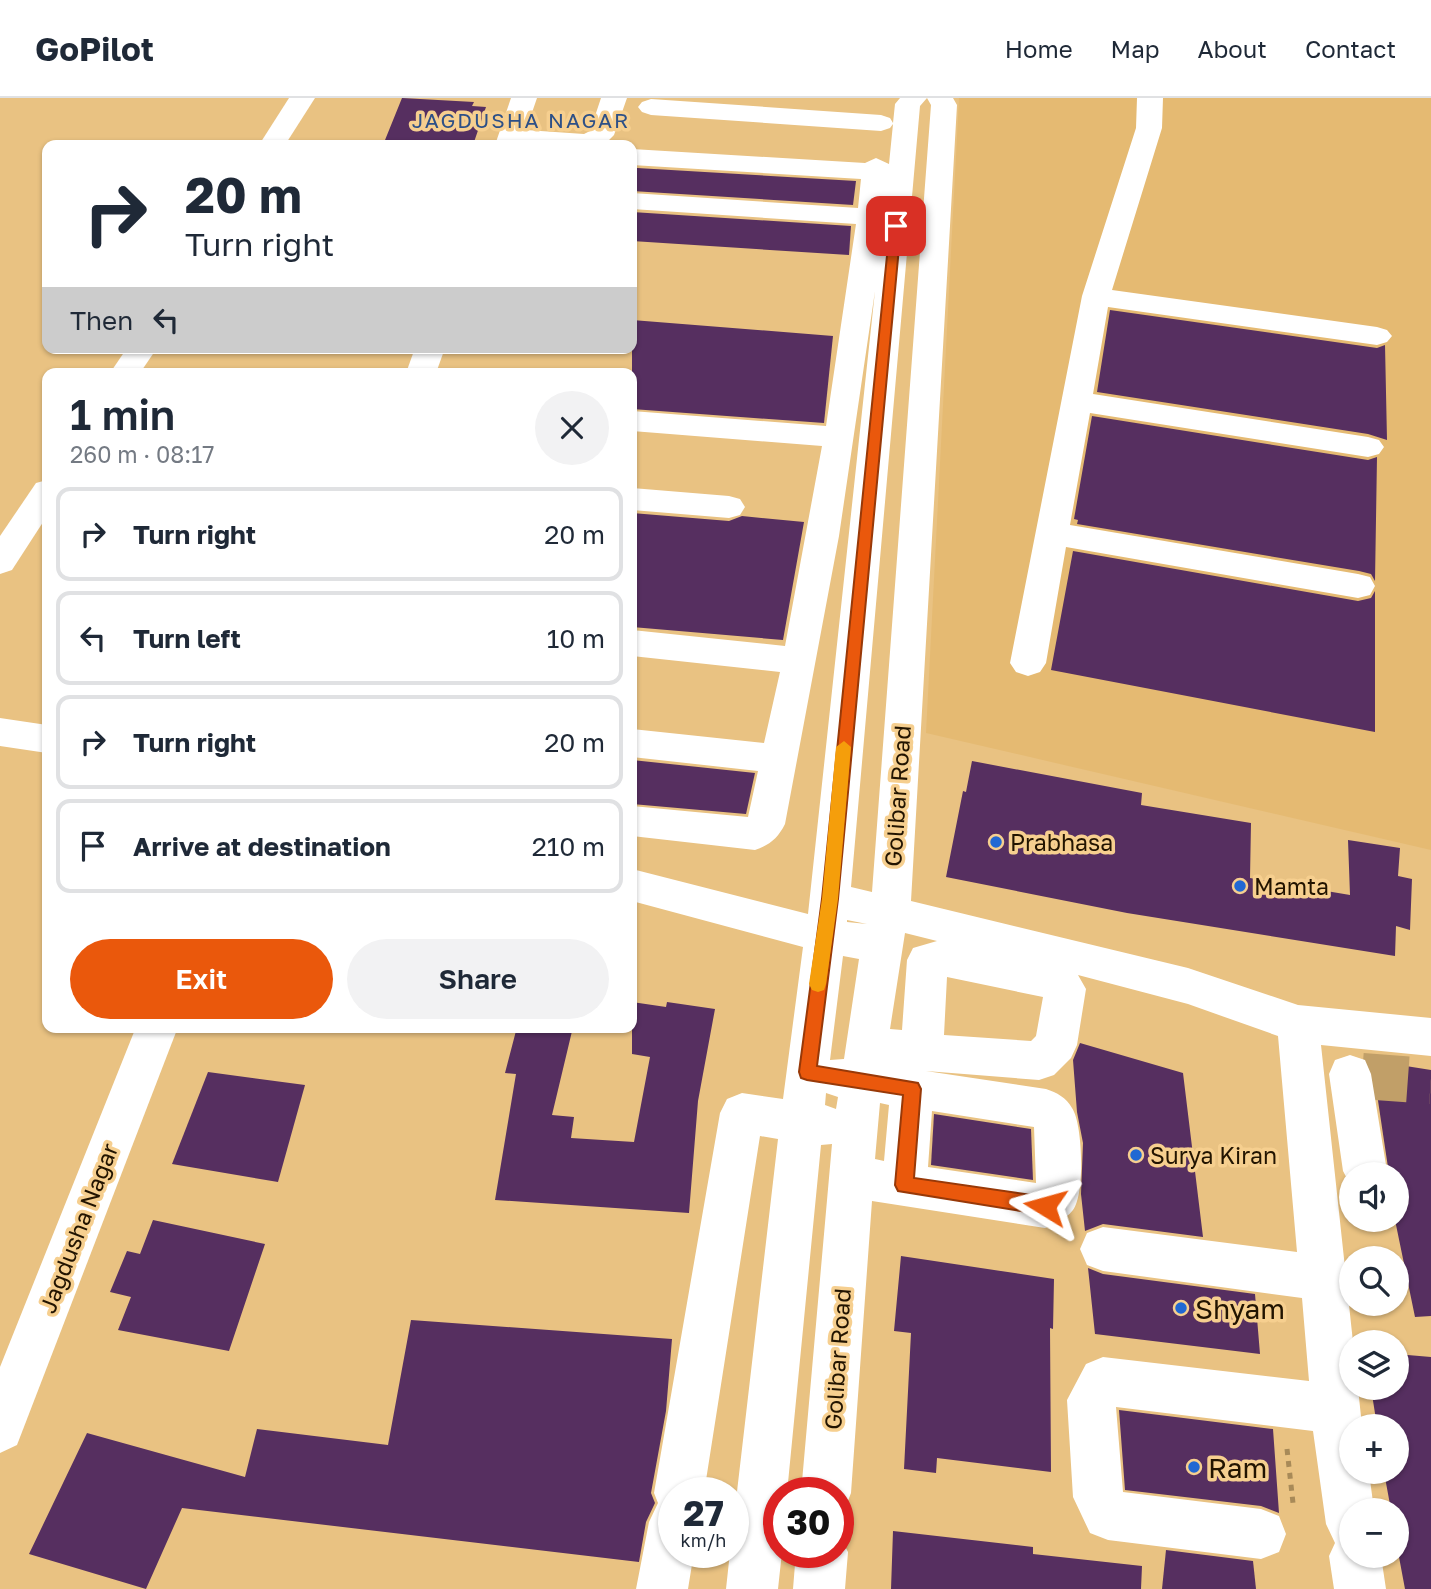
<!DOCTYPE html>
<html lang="en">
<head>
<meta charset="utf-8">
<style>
	body { margin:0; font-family:"Golos Text",sans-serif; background:#f2f2f3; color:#1f2937; height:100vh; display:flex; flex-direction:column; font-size:26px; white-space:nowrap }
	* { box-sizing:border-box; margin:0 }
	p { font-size:23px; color:#747a83 }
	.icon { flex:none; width:38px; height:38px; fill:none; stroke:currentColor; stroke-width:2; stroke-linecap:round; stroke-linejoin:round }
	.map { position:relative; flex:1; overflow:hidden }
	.sheet { position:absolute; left:42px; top:270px; width:595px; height:665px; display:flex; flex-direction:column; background:#fff; border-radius:14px; box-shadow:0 2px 5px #0004 }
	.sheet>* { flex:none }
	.banner { position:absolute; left:42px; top:42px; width:595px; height:214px; border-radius:14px; box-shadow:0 2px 5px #0004; background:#fff; color:#1f2937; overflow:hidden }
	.buttons { position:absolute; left:1339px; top:1064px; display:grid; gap:14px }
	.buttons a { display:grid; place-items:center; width:70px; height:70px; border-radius:50%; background:#fff; box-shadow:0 2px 5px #0004; font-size:35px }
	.speed { position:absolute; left:658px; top:1379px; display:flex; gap:14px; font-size:35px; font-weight:700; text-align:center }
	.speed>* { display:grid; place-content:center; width:91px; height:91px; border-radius:50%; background:#fff; box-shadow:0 2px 5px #0004; line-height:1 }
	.speed small { font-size:18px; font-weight:400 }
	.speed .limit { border:10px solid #d22; background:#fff; color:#111 }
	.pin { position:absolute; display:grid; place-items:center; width:60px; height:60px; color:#fff; margin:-30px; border-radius:14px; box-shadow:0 4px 10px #0006 }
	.me { position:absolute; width:77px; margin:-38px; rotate:278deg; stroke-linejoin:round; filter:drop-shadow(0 0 5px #0008) }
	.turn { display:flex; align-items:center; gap:24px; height:147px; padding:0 28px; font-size:32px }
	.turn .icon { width:91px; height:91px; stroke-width:2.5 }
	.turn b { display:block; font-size:49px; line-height:60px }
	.then { display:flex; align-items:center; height:66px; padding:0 28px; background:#0003; gap:14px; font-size:26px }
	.round { display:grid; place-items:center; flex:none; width:74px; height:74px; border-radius:37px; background:#f2f2f3 }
	.headline { display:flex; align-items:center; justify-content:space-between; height:119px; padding:0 28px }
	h1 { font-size:42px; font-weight:600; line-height:52px }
	.action { display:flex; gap:14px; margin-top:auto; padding:14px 28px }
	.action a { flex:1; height:80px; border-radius:42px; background:#ea580c; color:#fff; font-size:28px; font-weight:600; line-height:80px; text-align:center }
	.action a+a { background:#f2f2f3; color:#1f2937 }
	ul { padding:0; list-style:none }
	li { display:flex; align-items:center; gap:21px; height:94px; margin:0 14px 10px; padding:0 14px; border:4px solid #e0e1e3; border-radius:14px }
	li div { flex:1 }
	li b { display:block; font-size:26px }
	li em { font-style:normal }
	header { display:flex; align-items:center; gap:42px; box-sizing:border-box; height:98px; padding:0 35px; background:#fff; border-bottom:2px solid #e0e1e3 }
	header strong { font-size:33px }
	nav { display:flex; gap:38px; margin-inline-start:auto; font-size:24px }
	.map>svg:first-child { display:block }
	.built { fill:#e5ba72 }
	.building { fill:#562f60 }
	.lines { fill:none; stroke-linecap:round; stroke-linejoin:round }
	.minor-tunnel { stroke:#c19f68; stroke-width:46; stroke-dasharray:46 23; stroke-linecap:butt }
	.path { stroke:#a88a58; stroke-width:5; stroke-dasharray:6 6; stroke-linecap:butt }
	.minor { fill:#fff; fill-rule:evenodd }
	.route { fill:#ea580c; stroke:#983908; stroke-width:2 }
	.slow { fill:#f59e0b }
	.poi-dot { fill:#2068d3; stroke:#f6cf8f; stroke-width:2.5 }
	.labels { text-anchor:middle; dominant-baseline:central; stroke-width:7; stroke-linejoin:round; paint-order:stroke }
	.far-neighbourhood-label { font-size:21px; letter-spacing:2px; fill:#2d5087; stroke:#f6cf8f }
	.street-label { font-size:23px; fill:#221400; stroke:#f6cf8f }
	.poi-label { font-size:23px; fill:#221400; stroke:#f6cf8f; text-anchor:start }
	.near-poi-label { font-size:28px; fill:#221400; stroke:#f6cf8f; text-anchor:start }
</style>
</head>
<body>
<header>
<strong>GoPilot</strong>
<nav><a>Home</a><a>Map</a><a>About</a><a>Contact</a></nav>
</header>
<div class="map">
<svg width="1431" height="1491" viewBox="0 0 1431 1491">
	<rect width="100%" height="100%" fill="#e9c282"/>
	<polygon class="built" points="959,0 1431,0 1431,752 926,635"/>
	<g class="building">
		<polygon points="402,0 474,4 472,8 486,9 473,47 383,47"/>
		<polygon points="637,70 856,83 853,107 632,93"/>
		<polygon points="632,114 851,128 849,157 632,143"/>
		<polygon points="1110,212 1377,250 1385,247 1387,342 1368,336 1097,294"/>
		<polygon points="632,222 833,238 824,325 632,311"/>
		<polygon points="1092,318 1368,362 1377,359 1375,483 1371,476 1359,473 1077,426 1078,422 1074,421"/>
		<polygon points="632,415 729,423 742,418 804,424 783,542 632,529"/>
		<polygon points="1073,453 1358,503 1371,500 1375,493 1375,634 1051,572"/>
		<polygon points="632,662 755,675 746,716 632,706"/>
		<polygon points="972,663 1142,695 1141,707 1251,725 1250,780 1350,797 1348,742 1400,750 1398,778 1412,781 1410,832 1396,828 1395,858 1127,815 946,779 963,693 966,694"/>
		<polygon points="632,904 666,909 667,904 715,911 698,1003 689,1115 495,1102 516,976 505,975 517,929 573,929 552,1017 574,1019 571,1040 634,1044 650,959 632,956"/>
		<polygon points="1080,945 1183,975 1203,1139 1103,1126 1085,1133 1081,1096 1083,1045 1077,1014 1073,962"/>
		<polygon points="1368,962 1431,972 1431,1218 1415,1219 1395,1122 1396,1076 1389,1076 1374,976"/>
		<polygon points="208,974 305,987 278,1084 172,1066"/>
		<polygon points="934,1016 1031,1031 1033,1082 931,1067"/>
		<polygon points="153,1122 265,1146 229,1253 118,1232 131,1199 110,1194 127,1153 140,1156"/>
		<polygon points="901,1158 1054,1181 1053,1231 1050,1230 1051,1374 937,1360 936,1375 904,1371 911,1235 894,1233"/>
		<polygon points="1088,1170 1103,1176 1255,1196 1260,1256 1095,1236"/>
		<polygon points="411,1222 672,1241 666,1313 651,1395 655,1405 646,1424 639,1464 182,1410 146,1491 29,1456 87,1335 245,1379 257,1331 388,1347"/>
		<polygon points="1396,1256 1431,1259 1431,1491 1405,1491 1396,1443 1396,1412 1391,1412 1384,1374 1396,1374 1396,1328 1377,1328 1371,1290 1396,1290"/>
		<polygon points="1119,1312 1273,1331 1279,1415 1261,1408 1125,1392"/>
		<polygon points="893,1433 1033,1449 1033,1456 1142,1468 1141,1491 891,1491"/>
		<polygon points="1166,1452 1253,1463 1256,1491 1162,1491"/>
	</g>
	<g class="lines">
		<polyline class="minor-tunnel" points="1362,978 1431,983"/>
		<polyline class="path" points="1287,1351 1293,1405"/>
		<g class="minor">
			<polygon points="289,0 315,0 285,47 259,47"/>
			<polygon points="511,0 537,0 526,32 584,36 590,33 601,0 627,0 614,37 607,44 609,47 495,47"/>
			<path d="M900,0h27l-7,8 -69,781 21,5 59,-787 -4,-7h26l4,7 -46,796 277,67 110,37 133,13v38l-110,-11 32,297 -2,46h7l4,38h-11v46h18l5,38h-23v46h30l5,33h-52l-5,-33 6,-13 -9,-19 -13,-93 -197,-24 7,85 138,17 18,7 7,18 -7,18 -18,7 -153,-19 -18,-7 -17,-36 -6,-97 19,-36 17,-7 206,24 -7,-83 -199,-27 -16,-6 -7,-16 7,-16 16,-6 194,25 -19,-216 -90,-32 -110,-29 8,14 -9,56 -6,13 -17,17 -15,5 -113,-9 120,18c11,4 20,8 26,19 11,16 13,87 1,102 -8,10 -17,13 -28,18l-173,-27 -21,292 -7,18 -6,2v-20h-37l31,-349 -11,1 -34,348h-8v59h3l-4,37h-52l4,-37h3v-26l45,-387 -18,-3 -56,357h-30v59h20l-6,37h-52l13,-67 9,-19 -4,-10 66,-380 7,-14 15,-6 41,6 20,-152 -171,-46v-32l176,45 67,-623 -36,245 -54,288c-7,14 -15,21 -30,26l-123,-14v-30l116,11 10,-46 -126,-14v-28l132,14 16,-71 -148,-16v-26l153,16 37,-200 -190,-15v-20l194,15 30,-202 -224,-15v-16l226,15 3,-29 -229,-14v-16l233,14 11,-5 13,6 4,-40 -3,4 -9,3 -230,-16 -9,-3 -4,-5 4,-5 9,-3 230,16 9,3 3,5 2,-19zM847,822l20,4 -20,-2zM905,835l32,8 -24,7 -6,12 -5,70 -12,-1zM843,858l16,3 -15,100 -14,1zM947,879l96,20 -7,39 -5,5 -87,-6zM826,995l12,4 -2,12 -11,-4zM880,1005l9,2 -5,56 -9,-2zM932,1013l102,16 2,56 -108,-16z"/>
			<polygon points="1137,0 1163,0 1162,30 1112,192 1377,229 1387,232 1392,238 1387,244 1377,247 1108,209 1093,296 1368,339 1379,342 1384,349 1379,356 1368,359 1090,315 1070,427 1358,476 1370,479 1375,488 1370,497 1358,500 1066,449 1046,565 1040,574 1028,578 1016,574 1010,565 1082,198 1136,30"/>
			<polygon points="127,250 157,250 140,275 110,275"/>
			<polygon points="415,250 445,250 436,275 406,275"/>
			<polygon points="47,382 47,418 12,472 0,476 0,438 36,385"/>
			<polygon points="632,390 729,398 740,401 745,409 740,417 729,420 632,412"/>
			<polygon points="0,620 47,627 47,655 0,648"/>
			<polygon points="136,929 178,929 17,1347 0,1355 0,1269"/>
			<polygon points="1350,957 1365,962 1371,976 1387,1073 1386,1076 1351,1076 1351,1088 1343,1073 1329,976 1335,962"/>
			<polygon points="838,1435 848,1454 845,1491 793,1491 796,1454 838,1454"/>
		</g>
	</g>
	<polygon class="route" points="896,125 901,128 838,801 817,968 918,985 921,991 914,1080 1045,1099 1052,1102 1054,1108 1052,1114 1045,1117 898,1093 895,1087 903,997 807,982 801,980 799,974 822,801 890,128"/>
	<polygon class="slow" points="844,643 851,649 838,801 826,886 824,892 818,894 812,892 809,886 822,801 836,649"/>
	<g class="poi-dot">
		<circle cx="996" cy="744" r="7"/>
		<circle cx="1240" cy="788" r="7"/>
		<circle cx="1136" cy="1057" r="7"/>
		<circle cx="1181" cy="1210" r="7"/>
		<circle cx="1194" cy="1369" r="7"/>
	</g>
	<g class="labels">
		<g class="far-neighbourhood-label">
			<text x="521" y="22">JAGDUSHA NAGAR</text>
		</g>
		<g class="street-label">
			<text transform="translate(897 698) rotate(-86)">Golibar Road</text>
			<text transform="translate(78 1130) rotate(-69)">Jagdusha Nagar</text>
			<text transform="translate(837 1261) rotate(-86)">Golibar Road</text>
		</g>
		<g class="poi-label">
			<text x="1010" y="744">Prabhasa</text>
			<text x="1254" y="788">Mamta</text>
			<text x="1150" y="1057">Surya Kiran</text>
		</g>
		<g class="near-poi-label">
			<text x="1195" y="1210">Shyam</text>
			<text x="1208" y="1369">Ram</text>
		</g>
	</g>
</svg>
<div class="buttons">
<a><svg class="icon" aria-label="sound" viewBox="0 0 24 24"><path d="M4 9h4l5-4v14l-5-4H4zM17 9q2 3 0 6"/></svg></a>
<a><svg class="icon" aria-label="search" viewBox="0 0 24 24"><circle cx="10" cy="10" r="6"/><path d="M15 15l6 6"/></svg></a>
<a><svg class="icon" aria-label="layers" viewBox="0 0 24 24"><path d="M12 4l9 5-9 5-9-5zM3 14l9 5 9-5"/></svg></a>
<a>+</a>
<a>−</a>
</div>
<div class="speed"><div>27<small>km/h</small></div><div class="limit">30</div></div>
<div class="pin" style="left:896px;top:128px;background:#d93025"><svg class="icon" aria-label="arrive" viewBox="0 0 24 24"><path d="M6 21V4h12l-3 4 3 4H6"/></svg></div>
<svg class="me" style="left:1045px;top:1108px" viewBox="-20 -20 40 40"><path d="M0-17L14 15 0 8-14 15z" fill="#ea580c" stroke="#fff" stroke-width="4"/></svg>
<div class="banner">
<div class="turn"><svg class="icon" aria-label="right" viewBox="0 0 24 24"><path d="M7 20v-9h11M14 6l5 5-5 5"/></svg><div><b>20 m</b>Turn right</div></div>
<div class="then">Then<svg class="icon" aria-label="left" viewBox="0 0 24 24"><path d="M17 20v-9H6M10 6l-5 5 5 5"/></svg></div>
</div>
<section class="sheet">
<div class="headline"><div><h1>1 min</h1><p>260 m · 08:17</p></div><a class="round"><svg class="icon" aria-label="close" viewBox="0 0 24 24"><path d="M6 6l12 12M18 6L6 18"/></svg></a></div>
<ul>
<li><svg class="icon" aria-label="right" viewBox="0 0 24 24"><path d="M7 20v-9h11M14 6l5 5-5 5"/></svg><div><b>Turn right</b></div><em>20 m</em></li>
<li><svg class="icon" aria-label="left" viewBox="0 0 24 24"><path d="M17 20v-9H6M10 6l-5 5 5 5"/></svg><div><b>Turn left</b></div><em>10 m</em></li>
<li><svg class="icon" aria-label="right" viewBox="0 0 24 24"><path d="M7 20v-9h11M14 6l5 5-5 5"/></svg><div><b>Turn right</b></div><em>20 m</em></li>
<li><svg class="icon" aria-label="arrive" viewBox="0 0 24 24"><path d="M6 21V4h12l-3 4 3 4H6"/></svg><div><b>Arrive at destination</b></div><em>210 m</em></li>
</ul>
<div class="action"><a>Exit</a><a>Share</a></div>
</section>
</div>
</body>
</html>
